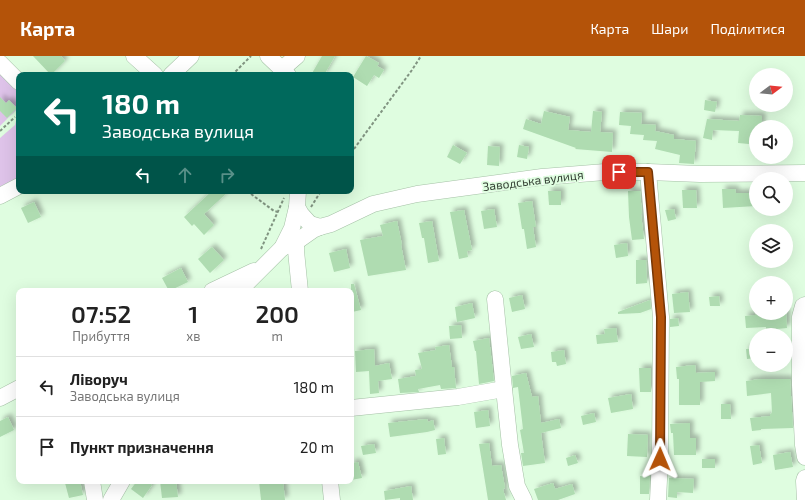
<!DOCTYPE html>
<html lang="uk">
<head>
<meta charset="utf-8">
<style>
	body { margin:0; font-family:"Exo 2",sans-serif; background:#f6f6f6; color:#222; height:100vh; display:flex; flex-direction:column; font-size:15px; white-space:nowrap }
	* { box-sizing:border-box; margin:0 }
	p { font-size:13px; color:#767676 }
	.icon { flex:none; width:22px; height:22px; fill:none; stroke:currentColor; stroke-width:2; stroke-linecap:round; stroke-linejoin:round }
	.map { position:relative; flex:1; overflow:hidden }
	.details { position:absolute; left:16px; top:232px; width:338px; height:196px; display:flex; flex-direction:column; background:#fff; border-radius:8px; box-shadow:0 4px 16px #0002 }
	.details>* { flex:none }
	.guide { position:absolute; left:16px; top:16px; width:338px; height:122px; border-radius:8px; box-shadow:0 4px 16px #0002; background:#00695c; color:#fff; overflow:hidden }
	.needle { width:26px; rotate:74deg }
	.tools { position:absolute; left:749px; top:12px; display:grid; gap:8px }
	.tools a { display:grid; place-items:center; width:44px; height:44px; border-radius:50%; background:#fff; box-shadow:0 4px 16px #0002; font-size:20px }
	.pin { position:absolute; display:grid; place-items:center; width:34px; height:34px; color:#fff; margin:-17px; border-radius:8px; box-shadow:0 2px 6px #0006 }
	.me { position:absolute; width:44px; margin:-22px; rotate:1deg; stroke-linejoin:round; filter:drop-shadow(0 0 3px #0008) }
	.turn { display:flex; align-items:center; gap:14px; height:84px; padding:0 20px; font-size:18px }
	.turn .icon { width:52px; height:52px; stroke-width:2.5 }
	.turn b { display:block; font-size:28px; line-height:34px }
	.lanes { display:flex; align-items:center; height:38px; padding:0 20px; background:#0003; justify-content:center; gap:20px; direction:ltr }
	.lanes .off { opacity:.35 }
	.eta { display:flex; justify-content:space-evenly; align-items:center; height:68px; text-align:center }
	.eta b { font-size:24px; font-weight:600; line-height:28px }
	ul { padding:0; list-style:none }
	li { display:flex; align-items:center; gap:12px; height:60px; padding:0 20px; border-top:1px solid #e0e0e0 }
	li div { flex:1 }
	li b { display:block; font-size:15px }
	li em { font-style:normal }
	header { display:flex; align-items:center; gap:24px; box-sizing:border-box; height:56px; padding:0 20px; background:#b45309; color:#fff }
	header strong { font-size:19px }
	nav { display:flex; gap:22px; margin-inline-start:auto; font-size:14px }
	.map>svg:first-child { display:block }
	.green { fill:#dec3e9 }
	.building { fill:#afdcb1; filter:url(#shadow) }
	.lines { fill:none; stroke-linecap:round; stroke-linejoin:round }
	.minor-casing { stroke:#a5c1a6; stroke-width:17 }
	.path { stroke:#819481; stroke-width:2; stroke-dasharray:3 2; stroke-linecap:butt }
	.minor { stroke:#fff; stroke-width:16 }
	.route-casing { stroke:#753606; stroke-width:10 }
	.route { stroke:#b45309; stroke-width:7 }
	.labels { text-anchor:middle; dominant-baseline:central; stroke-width:3.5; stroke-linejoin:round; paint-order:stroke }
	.street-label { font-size:12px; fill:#323d32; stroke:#dffde0 }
</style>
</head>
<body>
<header>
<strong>Карта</strong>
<nav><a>Карта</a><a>Шари</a><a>Поділитися</a></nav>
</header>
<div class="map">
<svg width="805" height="444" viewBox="0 0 805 444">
	<defs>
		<filter id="shadow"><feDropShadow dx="3.5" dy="-3.5" stdDeviation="2" flood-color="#0004"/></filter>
	</defs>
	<rect width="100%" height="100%" fill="#dffde0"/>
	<g class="green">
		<polygon points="0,3 19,23 19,51 0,70"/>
		<polygon points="19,52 19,126 0,136 0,82 15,69"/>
	</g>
	<g class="building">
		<polygon points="33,0 61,0 65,5 51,19"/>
		<polygon points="322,0 335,0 324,19 311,19"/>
		<polygon points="366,0 379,7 377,10 384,14 379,22 374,19 367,30 353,21"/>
		<polygon points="0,41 6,47 9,44 17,52 7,62 0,55"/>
		<polygon points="705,44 717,46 715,56 704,54"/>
		<polygon points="544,55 570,61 568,74 591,76 593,55 602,56 600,76 613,77 612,96 575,93 576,92 523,73 526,63 541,68"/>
		<polygon points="620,56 642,57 641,68 656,69 655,75 674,79 674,83 696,85 694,108 679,107 680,99 655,93 657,85 643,84 644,79 630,78 631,70 619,69"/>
		<polygon points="740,59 762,60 762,71 756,71 756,78 750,78 749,88 738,87 739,75 713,74 712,84 703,82 707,63 739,65"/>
		<polygon points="453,89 467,97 460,108 447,101"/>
		<polygon points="519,89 529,91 527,103 517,101"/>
		<polygon points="488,90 500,91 499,110 487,109"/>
		<polygon points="722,133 735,133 736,137 756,137 756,150 723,152"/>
		<polygon points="682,134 696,134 697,152 683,152"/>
		<polygon points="212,135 229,135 204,158 214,169 204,179 194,168 192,170 184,161"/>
		<polygon points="548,135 561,135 561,149 549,149"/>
		<polygon points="628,135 640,135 642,158 641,158 644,183 632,184 629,161"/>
		<polygon points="532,145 536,171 533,171 536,191 527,193 524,173 522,173 518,147"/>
		<polygon points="34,146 41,161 28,167 21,152"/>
		<polygon points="494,153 497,171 484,173 481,155"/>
		<polygon points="674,153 676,163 668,165 665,154"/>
		<polygon points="464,154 472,194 467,195 468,201 459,203 450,156"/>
		<polygon points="397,165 402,189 401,189 406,214 368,220 360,184 383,180 380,169"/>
		<polygon points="432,165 439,205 428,207 424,182 422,182 419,167"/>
		<polygon points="627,187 628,200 616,202 614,189"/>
		<polygon points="212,191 224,204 210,217 198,203"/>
		<polygon points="346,193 350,212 334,216 329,197"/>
		<polygon points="636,204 646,204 647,227 636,228"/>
		<polygon points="181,212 188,226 169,235 162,222"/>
		<polygon points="351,228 354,228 361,254 352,256 351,252"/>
		<polygon points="688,236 690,256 674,257 672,238"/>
		<polygon points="522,239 525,253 512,256 509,242"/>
		<polygon points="719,240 720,250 710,250 709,241"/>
		<polygon points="650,244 651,253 640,257 618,258 618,256"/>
		<polygon points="472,247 475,262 457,266 455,251"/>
		<polygon points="786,256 787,272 766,274 766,271 746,272 745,260"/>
		<polygon points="678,262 679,270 670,271 670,263"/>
		<polygon points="461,269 462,282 450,283 449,270"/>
		<polygon points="616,272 618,286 597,288 596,279 605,278 604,273"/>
		<polygon points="531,278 534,291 521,293 518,281"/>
		<polygon points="489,282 494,325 479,328 476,295 475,295 473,285"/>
		<polygon points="449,289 452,311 454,311 456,332 441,333 440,329 418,333 419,336 400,337 398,323 416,320 415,314 422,313 418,297 436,294 435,291"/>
		<polygon points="756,292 756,302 747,303 746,293"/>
		<polygon points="374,293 375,310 389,307 392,323 378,325 379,337 370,338 369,315 356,316 355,295"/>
		<polygon points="564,294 566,308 557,310 556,306 552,306 551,296"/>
		<polygon points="695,309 696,317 715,316 715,325 700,326 700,349 679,349 679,323 677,323 676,311"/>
		<polygon points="639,312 651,312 651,336 640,336"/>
		<polygon points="526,317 532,341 538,340 541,367 559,363 561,372 541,377 545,407 523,410 521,397 524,397 520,374 523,373 518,331 513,332 512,320"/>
		<polygon points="761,323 790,323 793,372 761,373 761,374 752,375 750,362 770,360 770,358 772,357 771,337 747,340 746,325"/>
		<polygon points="631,338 633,353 611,357 608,342"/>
		<polygon points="721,348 730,348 731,363 721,363"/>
		<polygon points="488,354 490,370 476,372 474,356"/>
		<polygon points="594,357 596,366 583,369 581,360"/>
		<polygon points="8,361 14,374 0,381 0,365"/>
		<polygon points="427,363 428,366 433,364 435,374 427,376 390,381 388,367"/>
		<polygon points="690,367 690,382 696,382 696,399 674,399 673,377 671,377 670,368"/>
		<polygon points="628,378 648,379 647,401 627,400"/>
		<polygon points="444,382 446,398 438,399 436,383"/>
		<polygon points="489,387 492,410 501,409 505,432 503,433 506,444 488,444 479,388"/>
		<polygon points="374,388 376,397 363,399 361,390"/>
		<polygon points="759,389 762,407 753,409 750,390"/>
		<polygon points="790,396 793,411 775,414 773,399"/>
		<polygon points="575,399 578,407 568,410 566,402"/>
		<rect x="702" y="403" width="13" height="9"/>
		<polygon points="358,406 362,422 351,424 351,407"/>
		<polygon points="640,420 650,420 649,438 640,438"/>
		<polygon points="669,422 694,423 693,437 677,436 677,442 668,441"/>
		<polygon points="73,425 80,425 83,439 69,442 65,427"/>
		<polygon points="137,425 147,425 152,429 143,442 131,433"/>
		<polygon points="160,425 176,425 178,441 162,442"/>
		<polygon points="259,425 283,425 285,444 261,444"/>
		<polygon points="553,427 555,433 572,428 575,438 558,444 538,444 534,433"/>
		<polygon points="411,430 413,444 400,444 400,442 385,444 384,435"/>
	</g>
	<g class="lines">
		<g class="minor-casing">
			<g id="minor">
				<polyline points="134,0 155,19"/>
				<polyline points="268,0 288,19"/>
				<polyline points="0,7 19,26"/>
				<polyline points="282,13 297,0"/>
				<polyline points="171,19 191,0"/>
				<polyline points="648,116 661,261 660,403 658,444"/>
				<polyline points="298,135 297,151 301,158 310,168 320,171"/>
				<polyline points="0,140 19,130"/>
				<polyline points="296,186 296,195 300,235"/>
				<polyline points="282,192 296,186 313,174 320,171 331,168 373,148 417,138 542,121 605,116 648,116 700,118 805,117"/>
				<polyline points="212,235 254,215"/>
				<polyline points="242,235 246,228 282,192 292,172 297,151"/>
				<polyline points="495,243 504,333"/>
				<polyline points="805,249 803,250 800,261 800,329 803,389 805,401"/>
				<polyline points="0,342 19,332"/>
				<polyline points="351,352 458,341 504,333 510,389 517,430 524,444"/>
				<polyline points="92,425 95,444"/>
				<polyline points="330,425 332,444"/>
				<polyline points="111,444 122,425"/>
				<polyline points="805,444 804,425 805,422"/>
			</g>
		</g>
		<g class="path">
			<polyline points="232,19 251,0"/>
			<polyline points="0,75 15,61"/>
			<polyline points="351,97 412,14 421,0"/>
			<polyline points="247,135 274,155 278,156"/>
			<polyline points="311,151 321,135"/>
			<polyline points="261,193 284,142"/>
		</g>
		<use href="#minor" class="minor"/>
	</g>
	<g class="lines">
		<g class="route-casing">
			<polyline id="route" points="619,116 648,116 661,261 660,403"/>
		</g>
		<use href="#route" class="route"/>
	</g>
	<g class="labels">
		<g class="street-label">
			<text transform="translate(533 124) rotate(-7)">Заводська вулиця</text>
		</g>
	</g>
</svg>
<div class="tools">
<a><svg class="needle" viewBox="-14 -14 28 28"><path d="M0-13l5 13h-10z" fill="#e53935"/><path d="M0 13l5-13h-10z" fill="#767676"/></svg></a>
<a><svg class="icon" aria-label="sound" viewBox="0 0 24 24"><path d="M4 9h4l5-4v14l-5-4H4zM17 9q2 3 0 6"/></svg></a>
<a><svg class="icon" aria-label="search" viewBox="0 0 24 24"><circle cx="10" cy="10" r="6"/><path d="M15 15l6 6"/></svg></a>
<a><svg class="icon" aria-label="layers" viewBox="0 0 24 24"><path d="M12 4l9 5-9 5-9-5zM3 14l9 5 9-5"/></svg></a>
<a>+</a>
<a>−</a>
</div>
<div class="pin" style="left:619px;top:116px;background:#d93025"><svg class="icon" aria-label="arrive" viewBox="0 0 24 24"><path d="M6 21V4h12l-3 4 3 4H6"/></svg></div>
<svg class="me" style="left:660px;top:403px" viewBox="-20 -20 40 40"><path d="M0-17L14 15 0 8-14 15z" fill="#b45309" stroke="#fff" stroke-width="4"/></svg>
<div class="guide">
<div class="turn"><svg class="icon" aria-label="left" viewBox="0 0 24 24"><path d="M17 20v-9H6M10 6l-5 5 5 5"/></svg><div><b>180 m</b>Заводська вулиця</div></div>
<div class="lanes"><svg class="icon" aria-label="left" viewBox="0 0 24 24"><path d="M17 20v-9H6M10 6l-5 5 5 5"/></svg><svg class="icon off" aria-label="ahead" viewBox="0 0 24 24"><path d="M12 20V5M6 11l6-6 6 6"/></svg><svg class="icon off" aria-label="right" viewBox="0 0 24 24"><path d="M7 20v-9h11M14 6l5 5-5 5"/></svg></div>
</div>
<section class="details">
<div class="eta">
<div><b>07:52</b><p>Прибуття</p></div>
<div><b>1</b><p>хв</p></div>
<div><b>200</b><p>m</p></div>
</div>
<ul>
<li><svg class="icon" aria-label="left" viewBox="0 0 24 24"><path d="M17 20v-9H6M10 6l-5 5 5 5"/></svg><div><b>Ліворуч</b><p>Заводська вулиця</p></div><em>180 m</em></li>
<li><svg class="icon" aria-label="arrive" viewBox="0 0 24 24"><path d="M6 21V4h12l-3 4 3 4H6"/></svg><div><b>Пункт призначення</b></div><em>20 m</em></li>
</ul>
</section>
</div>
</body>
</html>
